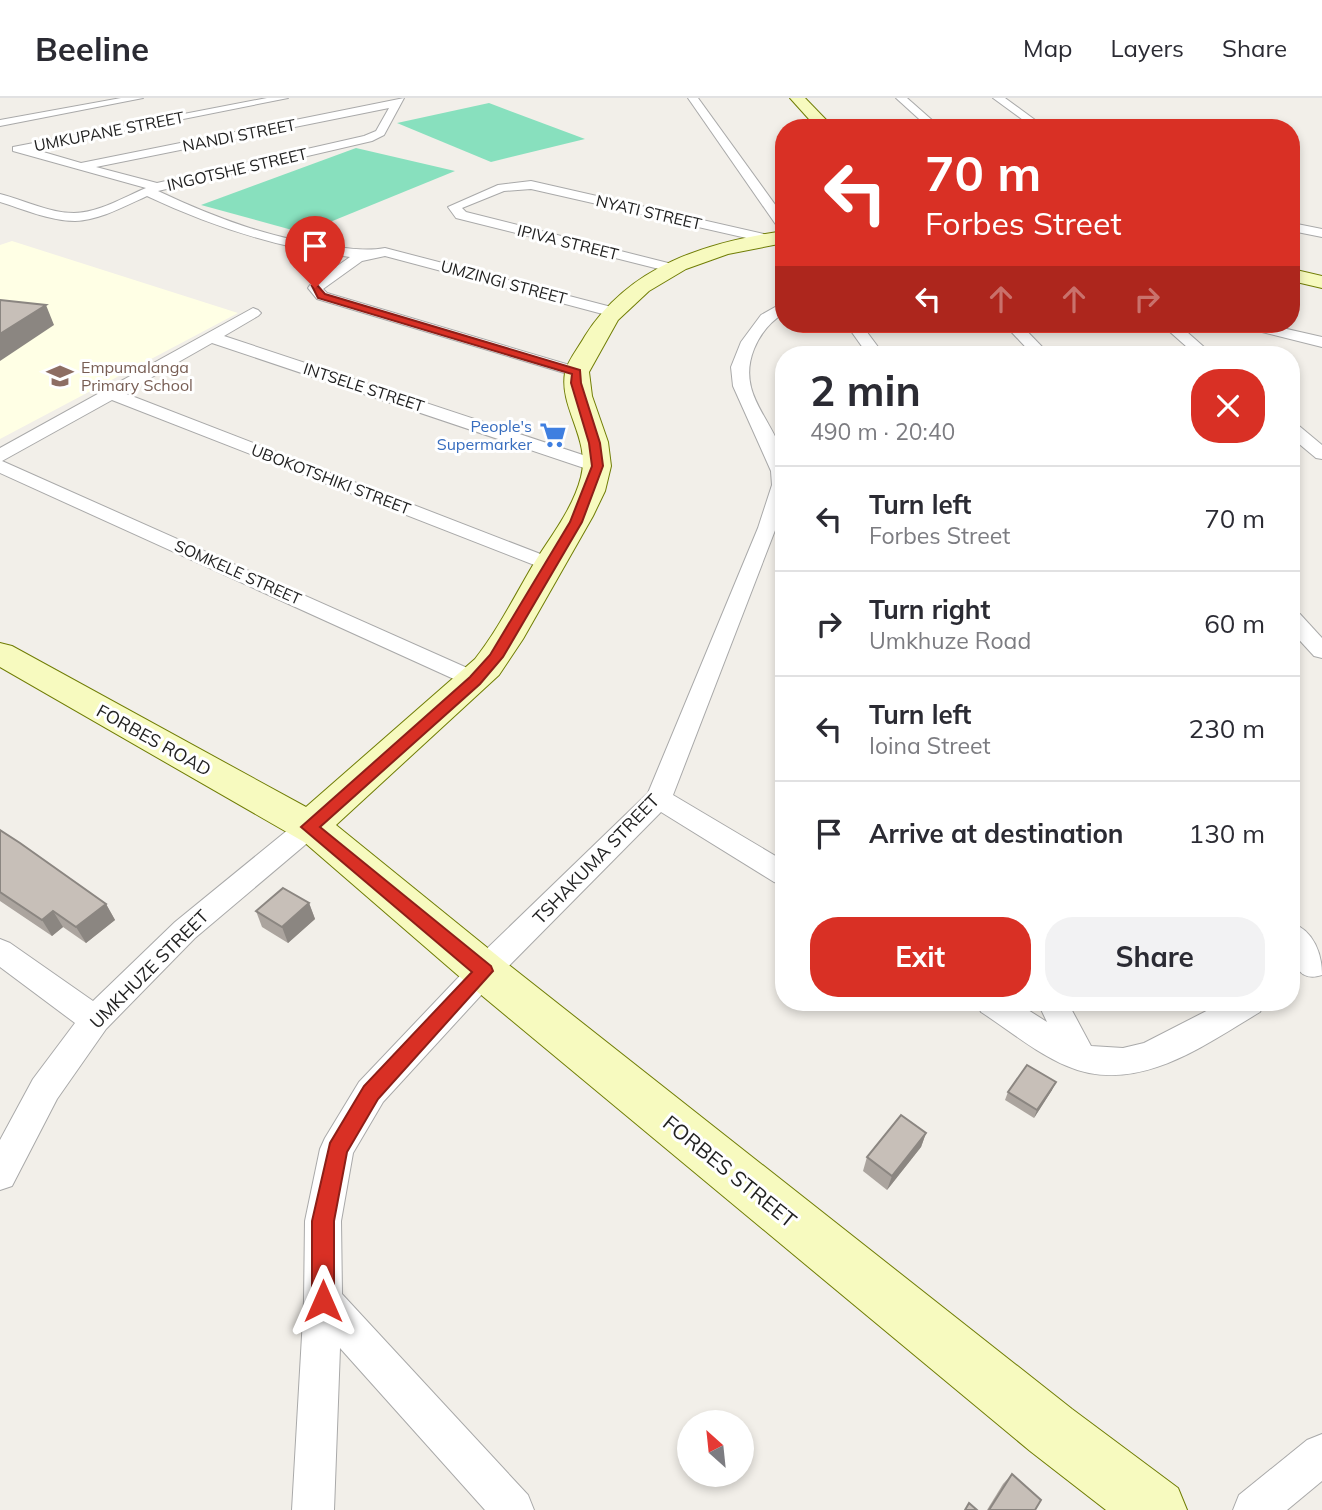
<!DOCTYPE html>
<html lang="en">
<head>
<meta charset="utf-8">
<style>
	body { margin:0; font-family:Mulish,sans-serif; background:#f2f2f3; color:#2b2b33; height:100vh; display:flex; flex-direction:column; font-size:26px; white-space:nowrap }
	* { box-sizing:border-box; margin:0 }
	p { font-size:23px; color:#7c7c81 }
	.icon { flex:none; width:38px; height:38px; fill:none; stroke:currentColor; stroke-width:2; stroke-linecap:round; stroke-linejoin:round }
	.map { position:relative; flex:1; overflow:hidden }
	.panel { position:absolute; left:775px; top:248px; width:525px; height:665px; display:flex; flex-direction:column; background:#fff; border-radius:28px; box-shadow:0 4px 10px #0003 }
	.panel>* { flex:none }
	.guide { position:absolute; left:775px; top:21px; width:525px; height:214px; border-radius:28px; box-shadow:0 4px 10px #0003; background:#d93025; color:#fff; overflow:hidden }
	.needle { width:46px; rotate:333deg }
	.buttons { position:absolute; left:677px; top:1312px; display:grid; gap:14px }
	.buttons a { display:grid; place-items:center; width:77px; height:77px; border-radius:50%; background:#fff; box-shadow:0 4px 10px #0003; font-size:35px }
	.pin { position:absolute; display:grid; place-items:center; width:60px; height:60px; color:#fff; margin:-72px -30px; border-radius:50% 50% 50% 0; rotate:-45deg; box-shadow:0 0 7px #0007 }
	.pin .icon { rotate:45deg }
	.me { position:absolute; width:77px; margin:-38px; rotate:0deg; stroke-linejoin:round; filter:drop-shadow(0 0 5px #0008) }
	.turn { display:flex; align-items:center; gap:24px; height:147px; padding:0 35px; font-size:32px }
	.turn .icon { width:91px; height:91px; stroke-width:2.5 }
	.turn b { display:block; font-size:49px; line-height:60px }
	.lanes { display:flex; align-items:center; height:66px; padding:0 35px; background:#0003; justify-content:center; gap:35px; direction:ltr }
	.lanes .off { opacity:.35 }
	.round { display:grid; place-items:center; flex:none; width:74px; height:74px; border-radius:28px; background:#f2f2f3 }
	.headline { display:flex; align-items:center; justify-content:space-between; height:119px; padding:0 35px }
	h1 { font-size:42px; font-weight:700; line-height:52px }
	.cta { display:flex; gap:14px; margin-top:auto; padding:14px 35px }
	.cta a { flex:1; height:80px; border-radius:28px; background:#d93025; color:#fff; font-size:28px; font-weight:700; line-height:80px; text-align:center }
	.cta a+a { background:#f2f2f3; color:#2b2b33 }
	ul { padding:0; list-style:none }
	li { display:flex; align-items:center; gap:21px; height:105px; padding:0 35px; border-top:2px solid #e1e1e2 }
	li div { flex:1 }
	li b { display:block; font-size:26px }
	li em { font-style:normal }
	header { display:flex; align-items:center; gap:42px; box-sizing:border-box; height:98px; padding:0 35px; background:#fff; border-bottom:2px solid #e1e1e2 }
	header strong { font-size:33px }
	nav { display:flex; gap:38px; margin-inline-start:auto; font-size:24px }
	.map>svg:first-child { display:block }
	.education { fill:#ffffe5 }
	.pitch { fill:#88e0be }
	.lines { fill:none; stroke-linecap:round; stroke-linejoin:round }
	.street-casing { stroke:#a9a9a9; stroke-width:2 }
	.secondary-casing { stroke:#707d05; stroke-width:2 }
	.street { fill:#fff; fill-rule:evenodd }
	.secondary { fill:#f7fabf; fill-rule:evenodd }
	.wall { fill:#aba49e }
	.shaded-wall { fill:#8b8681 }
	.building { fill:#c7bfb8; stroke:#8b8681; stroke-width:2 }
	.route { fill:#d93025; stroke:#8d1f18; stroke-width:2 }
	.labels { text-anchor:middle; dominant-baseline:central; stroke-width:6; stroke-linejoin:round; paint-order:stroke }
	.far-street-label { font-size:16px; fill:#222; stroke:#fff }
	.far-education-label { font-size:16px; fill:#785e54; stroke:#fff; text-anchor:start }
	.far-shop-label { font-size:16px; fill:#366cbe; stroke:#fff; text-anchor:end }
	.street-label { font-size:18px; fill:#222; stroke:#fff }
	.near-street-label { font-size:21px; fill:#222; stroke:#fff }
</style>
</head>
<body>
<header>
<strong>Beeline</strong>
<nav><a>Map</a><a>Layers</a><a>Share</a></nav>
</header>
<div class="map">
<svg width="1322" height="1412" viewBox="0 0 1322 1412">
	<rect width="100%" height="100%" fill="#f2efe9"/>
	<polygon class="education" points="12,143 238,215 0,341 0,147"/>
	<g class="pitch">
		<polygon points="489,5 585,41 491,64 397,25"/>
		<polygon points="356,50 455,73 303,135 201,107"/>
	</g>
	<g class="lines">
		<g class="street-casing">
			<g id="street">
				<polygon points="121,0 143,0 0,28 0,22"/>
				<path d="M267,0h21l-255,51 48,14 323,-65 -20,37 -12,6 -214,50c57,27 116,49 179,56 17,2 31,4 48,1l234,61 3,3 -3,3 -5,2 -229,-61 -23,5 -39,28 4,4 256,76 2,3 -2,3h-12l-254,-76 -9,-11 2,-3 40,-28c-72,-9 -137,-30 -203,-61 -22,10 -47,24 -72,25 -25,0 -52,-12 -75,-19v-8c24,6 49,19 74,19 24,0 50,-16 72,-25l-133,-37v-4zM389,10l-13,23 -12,5 -207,47 -61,-16z"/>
				<polygon points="688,0 698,0 784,119 784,132 779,131"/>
				<polygon points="896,0 907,0 941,30 929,30"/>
				<polygon points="993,0 1005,0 1046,30 1034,30"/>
				<polygon points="531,83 768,137 775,141 768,145 531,91 504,93 462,110 466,114 680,168 682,171 675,175 456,120 448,109 498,87"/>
				<polygon points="1292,125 1322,131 1322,139 1292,133"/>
				<path d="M784,204v11c-14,9 -24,21 -30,36 -18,45 19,69 30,110 3,14 0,34 0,48l-111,288 111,66v24l-10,-3 -113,-70 -166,168 -112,122 -30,51 -12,68 1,73 186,201 6,15h-49l-145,-162 -6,162h-42l12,-209 1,-80 15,-72 5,-11 34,-56 114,-120 175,-169 110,-265 14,-43 -1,-14 -38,-85 -2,-19 10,-25 20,-27z"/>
				<polygon points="253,210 258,212 261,215 258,218 224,238 604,364 606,368 604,372 590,372 212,245 124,295 556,462 559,466 556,470 542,470 112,302 2,363 483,577 487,582 483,587 475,590 467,587 0,375 0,350"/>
				<polygon points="846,226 861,226 884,257 868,257"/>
				<polygon points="1004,226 1020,226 1050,257 1033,257"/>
				<polygon points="1161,226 1178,226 1213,257 1196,257"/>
				<polygon points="1239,226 1265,226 1322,239 1322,249 1242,229"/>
				<polygon points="1292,326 1298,327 1322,347 1322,361 1316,360 1292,340"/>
				<polygon points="1292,514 1300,516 1322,540 1322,560 1314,558 1292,534"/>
				<polygon points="309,719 318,722 322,729 318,736 195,840 106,931 57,1001 12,1088 0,1092 0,1042 33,981 75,925 0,869 0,841 10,845 93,903 175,824 300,722"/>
				<path d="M1292,825c22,8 30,31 30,52 -32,11 -32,-31 -30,-52z"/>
				<path d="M977,905h40l30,19 -9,-19h30l23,43 32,2 21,-5 78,-40h42l-4,9c-57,34 -124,84 -193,54 -31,-13 -58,-36 -86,-54z"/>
				<polygon points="1322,1336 1322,1383 1287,1412 1233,1412 1239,1397 1307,1342"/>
			</g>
		</g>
		<g class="secondary-casing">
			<g id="secondary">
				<polygon points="790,0 805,0 834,30 817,30"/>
				<path d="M784,133v12l-56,11 -42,15 -37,22 -31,29 -29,52 3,24 16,46 3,24 -6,25 -12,25 -70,123 -24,36 -163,150 164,133 572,451 106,79 9,22h-81l-76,-59 -562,-467 -164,-142 -304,-175v-24l12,3 294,161 169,-148c23,-29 39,-62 58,-94 17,-28 40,-56 48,-88 10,-38 -22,-69 -16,-104 2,-12 14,-26 20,-37 44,-70 121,-94 199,-105z"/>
				<polygon points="1292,171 1322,178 1322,190 1292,183"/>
			</g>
		</g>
		<use href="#street" class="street"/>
		<use href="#secondary" class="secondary"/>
	</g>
	<g class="wall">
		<polygon points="0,732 106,806 115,822 86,845 63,829 52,838 0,803"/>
		<polygon points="309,805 315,821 288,845 262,829 256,813"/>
		<polygon points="1052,992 1034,1020 1005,1002 1008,994"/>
		<polygon points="926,1035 921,1049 887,1092 863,1073 867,1059"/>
		<polygon points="1012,1376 1035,1412 987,1412 1003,1386"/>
	</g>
	<g class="shaded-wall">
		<polygon points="46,207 54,227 0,263 0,236"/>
		<polygon points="309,805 315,821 288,845 282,829"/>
		<polygon points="106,806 115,822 86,845 76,829"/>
		<polygon points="53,813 63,829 52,838 42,822"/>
		<polygon points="1056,984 1052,992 1034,1020 1037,1012"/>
		<polygon points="926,1035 921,1049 887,1092 892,1078"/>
	</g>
	<g class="building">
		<polygon points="0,202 46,207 0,236"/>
		<polygon points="0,732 20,745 106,806 76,829 53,813 42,822 0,794"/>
		<polygon points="283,790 309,805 282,829 256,813"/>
		<polygon points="1027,967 1056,984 1037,1012 1008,994"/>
		<polygon points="901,1017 926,1035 892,1078 867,1059"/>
		<polygon points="1012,1376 1041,1402 1035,1412 989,1412"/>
		<polygon points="969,1405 977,1412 965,1412"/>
	</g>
	<polygon class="route" points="312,188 318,188 325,196 580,272 581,285 600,345 603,368 582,424 503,559 480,586 320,729 491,868 493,873 378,1001 347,1054 334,1123 334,1203 331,1211 323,1214 315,1211 312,1203 312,1123 330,1045 364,988 472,874 301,729 470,579 490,557 570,424 592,368 589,345 571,285 572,276 318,200"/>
	<defs>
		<g id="school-bare" transform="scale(2.1)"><path d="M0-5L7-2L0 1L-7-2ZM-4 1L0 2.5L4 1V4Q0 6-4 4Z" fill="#8d6e63" stroke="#fff" stroke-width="2.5" paint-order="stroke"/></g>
		<g id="supermarket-bare" transform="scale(2.1)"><path d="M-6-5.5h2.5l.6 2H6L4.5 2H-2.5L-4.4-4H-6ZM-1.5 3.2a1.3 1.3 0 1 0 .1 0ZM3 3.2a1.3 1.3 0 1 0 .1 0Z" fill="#3f7fe0" stroke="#fff" stroke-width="2.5" paint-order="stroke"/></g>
	</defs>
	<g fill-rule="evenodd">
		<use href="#school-bare" x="60" y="278"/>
		<use href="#supermarket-bare" x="553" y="337"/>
	</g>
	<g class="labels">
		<g class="far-street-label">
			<text transform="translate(109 33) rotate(-11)">UMKUPANE STREET</text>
			<text transform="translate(239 37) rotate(-11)">NANDI STREET</text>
			<text transform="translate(237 71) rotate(-13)">INGOTSHE STREET</text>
			<text transform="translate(649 114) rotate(13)">NYATI STREET</text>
			<text transform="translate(568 144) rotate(14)">IPIVA STREET</text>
			<text transform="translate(504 184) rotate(15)">UMZINGI STREET</text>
			<text transform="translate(364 289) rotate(18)">INTSELE STREET</text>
			<text transform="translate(331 381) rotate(21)">UBOKOTSHIKI STREET</text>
			<text transform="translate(238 474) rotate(24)">SOMKELE STREET</text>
		</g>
		<g class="far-education-label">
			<text x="81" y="269">Empumalanga<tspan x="81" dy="18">Primary School</tspan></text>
		</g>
		<g class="far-shop-label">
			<text x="532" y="328">People's<tspan x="532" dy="18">Supermarker</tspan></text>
		</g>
		<g class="street-label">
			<text transform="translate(154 642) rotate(29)">FORBES ROAD</text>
			<text transform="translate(596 761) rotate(-46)">TSHAKUMA STREET</text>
			<text transform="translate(149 871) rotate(-45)">UMKHUZE STREET</text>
		</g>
		<g class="near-street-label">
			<text transform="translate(730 1073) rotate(39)">FORBES STREET</text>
		</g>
	</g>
</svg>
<div class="buttons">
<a><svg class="needle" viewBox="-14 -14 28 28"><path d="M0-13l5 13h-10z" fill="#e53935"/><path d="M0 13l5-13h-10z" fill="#7c7c81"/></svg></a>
</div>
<div class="pin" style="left:315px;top:190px;background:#d93025"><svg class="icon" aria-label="arrive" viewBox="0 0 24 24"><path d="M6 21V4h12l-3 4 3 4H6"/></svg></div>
<svg class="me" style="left:323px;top:1203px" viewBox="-20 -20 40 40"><path d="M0-17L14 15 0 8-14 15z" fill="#d93025" stroke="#fff" stroke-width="4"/></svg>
<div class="guide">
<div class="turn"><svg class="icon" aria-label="left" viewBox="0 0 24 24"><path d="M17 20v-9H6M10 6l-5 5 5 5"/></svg><div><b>70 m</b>Forbes Street</div></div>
<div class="lanes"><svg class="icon" aria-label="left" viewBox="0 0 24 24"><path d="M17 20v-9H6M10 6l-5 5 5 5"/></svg><svg class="icon off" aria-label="ahead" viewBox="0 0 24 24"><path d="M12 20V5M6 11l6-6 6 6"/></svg><svg class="icon off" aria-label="ahead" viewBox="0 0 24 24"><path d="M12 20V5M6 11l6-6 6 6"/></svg><svg class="icon off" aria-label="right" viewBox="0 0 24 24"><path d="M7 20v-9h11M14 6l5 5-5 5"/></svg></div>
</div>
<section class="panel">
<div class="headline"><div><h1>2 min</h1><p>490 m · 20:40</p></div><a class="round" style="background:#d93025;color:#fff"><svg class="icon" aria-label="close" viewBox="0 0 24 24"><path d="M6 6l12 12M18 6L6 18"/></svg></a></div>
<ul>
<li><svg class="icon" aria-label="left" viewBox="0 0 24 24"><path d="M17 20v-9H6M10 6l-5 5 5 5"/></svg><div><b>Turn left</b><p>Forbes Street</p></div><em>70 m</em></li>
<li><svg class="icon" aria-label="right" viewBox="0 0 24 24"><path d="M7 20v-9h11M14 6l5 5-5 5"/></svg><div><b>Turn right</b><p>Umkhuze Road</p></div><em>60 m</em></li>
<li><svg class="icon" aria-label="left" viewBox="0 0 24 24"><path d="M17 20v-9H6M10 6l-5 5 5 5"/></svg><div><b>Turn left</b><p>Ioina Street</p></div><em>230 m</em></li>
<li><svg class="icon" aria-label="arrive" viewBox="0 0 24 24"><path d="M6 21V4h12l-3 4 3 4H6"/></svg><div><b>Arrive at destination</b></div><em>130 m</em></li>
</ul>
<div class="cta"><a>Exit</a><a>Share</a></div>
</section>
</div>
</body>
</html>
